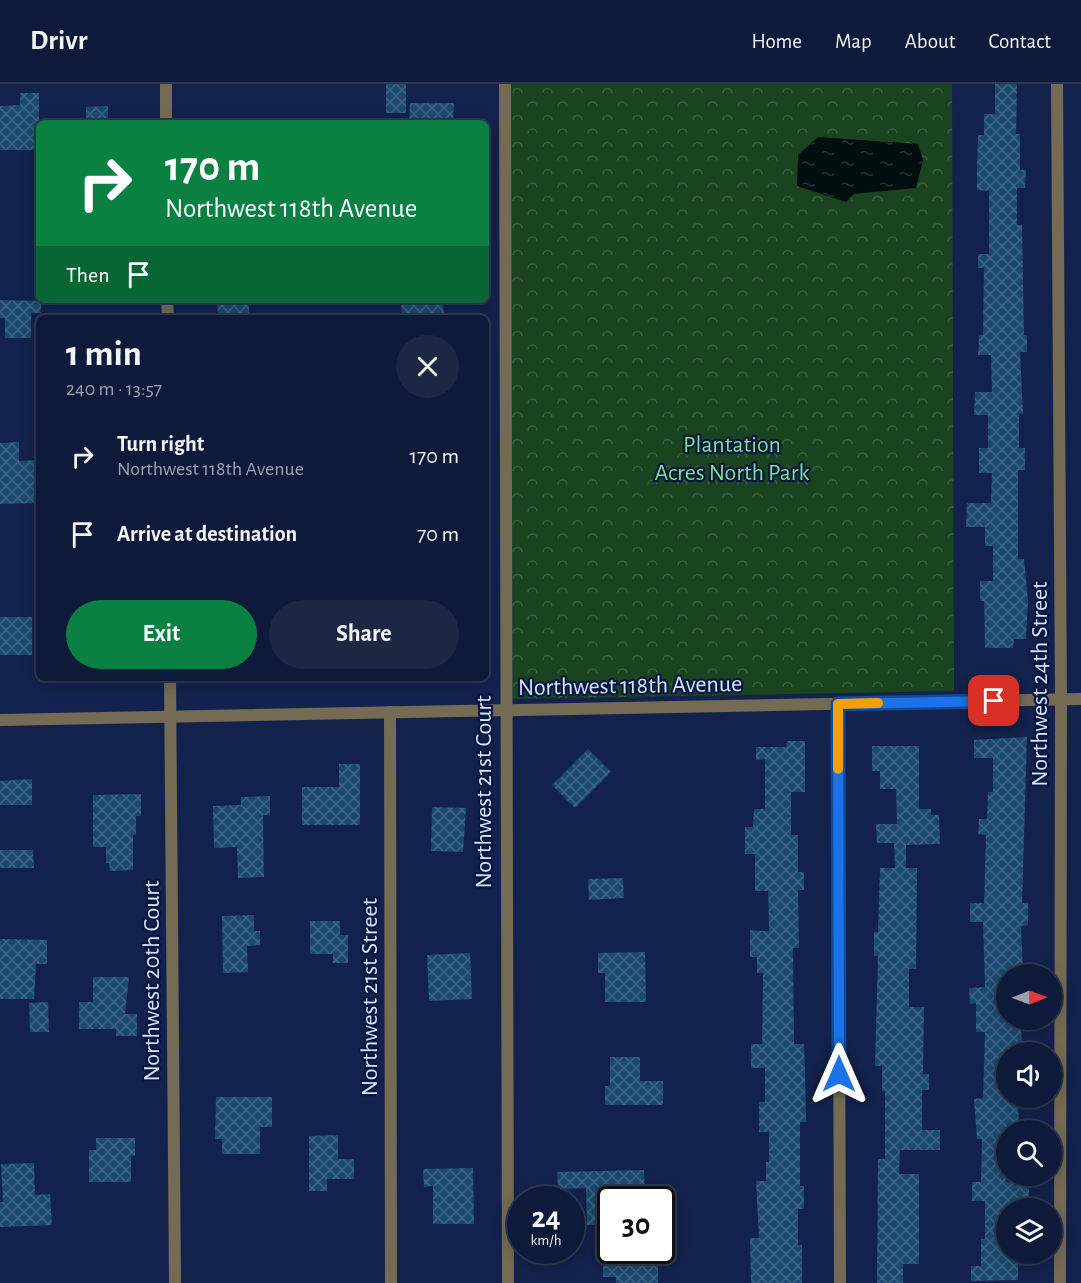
<!DOCTYPE html>
<html lang="en">
<head>
<meta charset="utf-8">
<style>
	body { margin:0; font-family:"Alegreya Sans",sans-serif; background:#1c2744; color:#f1f3f6; height:100vh; display:flex; flex-direction:column; font-size:22px; white-space:nowrap }
	* { box-sizing:border-box; margin:0 }
	p { font-size:20px; color:#9ba1ae }
	.icon { flex:none; width:33px; height:33px; fill:none; stroke:currentColor; stroke-width:2; stroke-linecap:round; stroke-linejoin:round }
	.map { position:relative; flex:1; overflow:hidden }
	.panel { position:absolute; left:36px; top:231px; width:453px; height:366px; display:flex; flex-direction:column; background:#0e1a39; border-radius:9px; box-shadow:0 3px 15px #0003,0 0 0 2px #2e3853 }
	.panel>* { flex:none }
	.hud { position:absolute; left:36px; top:36px; width:453px; height:183px; border-radius:9px; box-shadow:0 3px 15px #0003,0 0 0 2px #2e3853; background:#0b8043; color:#fff; overflow:hidden }
	.needle { width:39px; rotate:89deg }
	.fabs { position:absolute; left:996px; top:880px; display:grid; gap:12px }
	.fabs a { display:grid; place-items:center; width:66px; height:66px; border-radius:50%; background:#0e1a39; box-shadow:0 3px 15px #0003,0 0 0 2px #2e3853; font-size:30px }
	.speed { position:absolute; left:507px; top:1102px; display:flex; gap:12px; font-size:30px; font-weight:700; text-align:center }
	.speed>* { display:grid; place-content:center; width:78px; height:78px; border-radius:50%; background:#0e1a39; box-shadow:0 3px 15px #0003,0 0 0 2px #2e3853; line-height:1 }
	.speed small { font-size:15px; font-weight:400 }
	.speed .limit { border:3px solid #111; border-radius:9px; background:#fff; color:#111 }
	.pin { position:absolute; display:grid; place-items:center; width:51px; height:51px; color:#fff; margin:-26px; border-radius:12px; box-shadow:0 3px 9px #0006 }
	.me { position:absolute; width:66px; margin:-33px; rotate:0deg; stroke-linejoin:round; filter:drop-shadow(0 0 4px #0008) }
	.turn { display:flex; align-items:center; gap:21px; height:126px; padding:0 30px; font-size:27px }
	.turn .icon { width:78px; height:78px; stroke-width:2.5 }
	.turn b { display:block; font-size:42px; line-height:51px }
	.then { display:flex; align-items:center; height:57px; padding:0 30px; background:#0003; gap:12px; font-size:22px }
	.round { display:grid; place-items:center; flex:none; width:63px; height:63px; border-radius:32px; background:#1c2744 }
	.overview { display:flex; align-items:center; justify-content:space-between; height:102px; padding:0 30px }
	h1 { font-size:36px; font-weight:700; line-height:45px }
	.button { display:flex; gap:12px; margin-top:auto; padding:12px 30px }
	.button a { flex:1; height:69px; border-radius:36px; background:#0b8043; color:#fff; font-size:24px; font-weight:700; line-height:69px; text-align:center }
	.button a+a { background:#1c2744; color:#f1f3f6 }
	ul { padding:0; list-style:none }
	li { display:flex; align-items:center; gap:18px; height:78px; padding:0 30px }
	li div { flex:1 }
	li b { display:block; font-size:22px }
	li em { font-style:normal }
	header { display:flex; align-items:center; gap:36px; box-sizing:border-box; height:84px; padding:0 30px; background:#0e1a39; border-bottom:2px solid #2e3853 }
	header strong { font-size:28px }
	nav { display:flex; gap:33px; margin-inline-start:auto; font-size:21px }
	.map>svg:first-child { display:block }
	.park { fill:url(#park-crowns) }
	.water { fill:url(#water-ripples) }
	.building { fill:url(#building-cross-hatch) }
	.lines { fill:none; stroke-linecap:round; stroke-linejoin:round }
	.minor { stroke:#756b54; stroke-width:12 }
	.route-casing { stroke:#114b97; stroke-width:15 }
	.route { stroke:#1a73e8; stroke-width:10 }
	.slow { stroke:#f59e0b; stroke-width:10 }
	.labels { text-anchor:middle; dominant-baseline:central; stroke-width:4.5; stroke-linejoin:round; paint-order:stroke }
	.park-label { font-size:24px; fill:#7fde87; stroke:#0a1841 }
	.street-label { font-size:24px; fill:#d5e2fd; stroke:#0a1841 }
</style>
</head>
<body>
<header>
<strong>Drivr</strong>
<nav><a>Home</a><a>Map</a><a>About</a><a>Contact</a></nav>
</header>
<div class="map">
<svg width="1081" height="1199" viewBox="0 0 1081 1199">
	<defs>
		<pattern id="park-crowns" width="20" height="18" patternUnits="userSpaceOnUse" patternTransform="scale(1.5)"><rect width="20" height="18" fill="#1a431f"/><path d="M2 6a3 3 0 1 1 6 0M12 15a3 3 0 1 1 6 0" fill="none" stroke="#3a5e40"/></pattern>
		<pattern id="water-ripples" width="26" height="14" patternUnits="userSpaceOnUse" patternTransform="scale(1.5)"><rect width="26" height="14" fill="#010e10"/><path d="M2 4q2-2 4 0t4 0M15 11q2-2 4 0t4 0" fill="none" stroke="#253134"/></pattern>
		<pattern id="building-cross-hatch" width="8" height="8" patternUnits="userSpaceOnUse" patternTransform="scale(1.5)"><rect width="8" height="8" fill="#1c4a6f"/><path d="M0 0l8 8M0 8l8-8" fill="none" stroke="#3c6484"/></pattern>
	</defs>
	<rect width="100%" height="100%" fill="#13224c"/>
	<polygon class="park" points="510,0 952,0 954,607 513,615"/>
	<polygon class="water" points="818,53 918,60 923,76 916,104 854,110 846,118 797,102 798,71"/>
	<g class="building">
		<rect x="386" y="0" width="20" height="29"/>
		<polygon points="995,0 1017,0 1016,50 1020,50 1020,86 1026,86 1025,104 1017,104 1017,141 1022,141 1024,251 1027,251 1027,268 1020,268 1023,330 1019,329 1019,364 1025,364 1025,386 1018,386 1018,475 1024,475 1028,517 1026,555 1014,555 1013,564 985,564 984,517 980,517 980,497 993,497 993,462 985,462 985,443 966,443 967,419 991,419 992,389 979,389 979,364 988,364 988,331 974,331 975,308 992,308 991,271 978,271 979,251 983,251 984,184 978,184 978,170 989,170 989,107 977,106 977,86 978,51 984,51 984,30 995,30"/>
		<polygon points="20,9 39,9 39,66 0,66 0,22 20,21"/>
		<polygon points="410,19 454,19 453,39 409,39"/>
		<polygon points="108,22 108,39 93,39 93,35 86,35 86,23"/>
		<polygon points="0,216 41,217 41,229 31,229 31,254 5,254 5,234 0,234"/>
		<polygon points="217,216 249,216 249,234 218,234"/>
		<polygon points="401,216 443,216 444,234 402,234"/>
		<polygon points="19,358 19,377 39,376 39,419 0,420 0,359"/>
		<rect x="0" y="533" width="32" height="38"/>
		<polygon points="1027,653 1022,819 1028,819 1028,841 1021,842 1023,891 1006,891 1006,936 1020,936 1023,969 1006,969 1006,1014 1018,1014 1019,1047 1006,1047 1006,1098 1029,1098 1029,1116 1022,1116 1022,1125 1006,1125 1006,1170 1018,1170 1018,1196 971,1197 971,1182 981,1182 981,1155 985,1155 985,1117 972,1117 972,1098 981,1098 982,1055 977,1055 974,1015 983,1014 985,948 976,948 976,919 970,920 969,904 985,903 983,838 970,838 970,819 984,819 986,751 978,750 979,735 987,735 988,708 993,708 993,674 974,674 974,656"/>
		<polygon points="787,657 805,657 805,708 791,708 791,751 798,751 798,788 804,788 804,806 798,806 799,864 793,864 794,960 804,960 805,989 806,1038 800,1038 800,1102 804,1102 804,1125 798,1125 798,1161 802,1161 802,1199 751,1199 750,1154 759,1154 756,1097 766,1097 766,1078 769,1078 769,1048 759,1048 759,1018 765,1018 765,984 751,984 751,960 762,960 763,889 757,889 757,873 750,873 750,846 769,847 768,807 755,807 755,770 745,770 745,743 753,743 754,725 765,725 765,675 756,676 756,663 786,663"/>
		<polygon points="872,662 919,662 919,725 931,725 931,731 939,731 940,760 906,761 906,784 917,784 916,885 909,885 909,923 924,923 923,990 929,990 929,1006 922,1006 922,1046 940,1046 940,1066 900,1066 899,1090 919,1090 919,1180 903,1180 903,1199 877,1199 878,1075 885,1075 885,1007 882,1007 882,982 875,982 878,872 874,872 874,848 878,848 880,784 895,784 894,759 877,759 876,740 897,740 896,705 880,705 880,687 872,687"/>
		<polygon points="588,665 611,688 575,724 552,701"/>
		<polygon points="339,680 360,680 360,741 302,741 302,703 339,703"/>
		<polygon points="32,695 32,721 0,721 0,697"/>
		<polygon points="141,710 141,732 136,732 136,751 133,751 133,786 110,787 109,779 106,779 106,763 93,763 93,711"/>
		<polygon points="270,712 270,731 263,731 264,793 238,794 237,763 214,764 213,722 241,721 241,713"/>
		<polygon points="432,723 466,724 463,768 431,767"/>
		<polygon points="0,766 33,766 34,784 0,784"/>
		<polygon points="623,794 624,814 589,816 588,795"/>
		<polygon points="254,831 254,847 260,847 260,861 247,862 248,888 223,889 222,832"/>
		<polygon points="310,837 340,837 340,851 348,851 348,879 333,879 333,870 310,870"/>
		<polygon points="0,855 47,856 47,880 36,880 34,915 0,915"/>
		<polygon points="645,868 646,918 605,918 605,889 598,889 598,869"/>
		<polygon points="470,869 472,915 429,917 427,871"/>
		<polygon points="93,893 129,893 125,930 137,930 137,952 116,952 116,945 79,945 79,918 93,918"/>
		<polygon points="48,918 49,948 30,948 29,919"/>
		<polygon points="610,973 640,973 640,997 663,997 663,1021 605,1021 605,1002 610,1002"/>
		<polygon points="216,1013 272,1013 272,1043 260,1043 260,1070 222,1070 222,1055 215,1055"/>
		<polygon points="338,1051 338,1075 354,1075 354,1095 327,1095 327,1107 309,1107 309,1052"/>
		<polygon points="96,1054 135,1054 135,1072 131,1072 131,1098 89,1098 89,1066 96,1066"/>
		<polygon points="34,1079 35,1111 50,1110 52,1141 0,1143 0,1118 3,1118 1,1080"/>
		<polygon points="473,1084 474,1140 433,1140 433,1102 424,1103 423,1085"/>
		<polygon points="644,1086 645,1116 610,1116 610,1141 587,1141 586,1104 558,1105 557,1088"/>
		<polygon points="603,1172 658,1172 658,1199 616,1199 616,1193 603,1193"/>
	</g>
	<g class="lines">
		<g class="minor">
			<polyline points="166,0 166,39"/>
			<polyline points="505,0 508,1199"/>
			<polyline points="1057,0 1061,615 1060,1199"/>
			<polyline points="167,216 168,234"/>
			<polyline points="170,594 175,1199"/>
			<polyline points="838,620 840,1199"/>
			<polyline points="390,628 391,1199"/>
			<polyline points="0,636 1081,615"/>
		</g>
	</g>
	<g class="lines">
		<g class="route-casing">
			<polyline id="route" points="839,990 838,620 994,617"/>
		</g>
		<use href="#route" class="route"/>
		<polyline class="slow" points="838,685 838,620 878,619"/>
	</g>
	<g class="labels">
		<g class="park-label">
			<text x="732" y="361">Plantation<tspan x="732" dy="28">Acres North Park</tspan></text>
		</g>
		<g class="street-label">
			<text transform="translate(1040 600) rotate(-90)">Northwest 24th Street</text>
			<text transform="translate(630 602) rotate(-1)">Northwest 118th Avenue</text>
			<text transform="translate(484 708) rotate(-90)">Northwest 21st Court</text>
			<text transform="translate(152 897) rotate(-90)">Northwest 20th Court</text>
			<text transform="translate(370 913) rotate(-90)">Northwest 21st Street</text>
		</g>
	</g>
</svg>
<div class="fabs">
<a><svg class="needle" viewBox="-14 -14 28 28"><path d="M0-13l5 13h-10z" fill="#e53935"/><path d="M0 13l5-13h-10z" fill="#9ba1ae"/></svg></a>
<a><svg class="icon" aria-label="sound" viewBox="0 0 24 24"><path d="M4 9h4l5-4v14l-5-4H4zM17 9q2 3 0 6"/></svg></a>
<a><svg class="icon" aria-label="search" viewBox="0 0 24 24"><circle cx="10" cy="10" r="6"/><path d="M15 15l6 6"/></svg></a>
<a><svg class="icon" aria-label="layers" viewBox="0 0 24 24"><path d="M12 4l9 5-9 5-9-5zM3 14l9 5 9-5"/></svg></a>
</div>
<div class="speed"><div>24<small>km/h</small></div><div class="limit">30</div></div>
<div class="pin" style="left:994px;top:617px;background:#d93025"><svg class="icon" aria-label="arrive" viewBox="0 0 24 24"><path d="M6 21V4h12l-3 4 3 4H6"/></svg></div>
<svg class="me" style="left:839px;top:990px" viewBox="-20 -20 40 40"><path d="M0-17L14 15 0 8-14 15z" fill="#1a73e8" stroke="#fff" stroke-width="4"/></svg>
<div class="hud">
<div class="turn"><svg class="icon" aria-label="right" viewBox="0 0 24 24"><path d="M7 20v-9h11M14 6l5 5-5 5"/></svg><div><b>170 m</b>Northwest 118th Avenue</div></div>
<div class="then">Then<svg class="icon" aria-label="arrive" viewBox="0 0 24 24"><path d="M6 21V4h12l-3 4 3 4H6"/></svg></div>
</div>
<section class="panel">
<div class="overview"><div><h1>1 min</h1><p>240 m · 13:57</p></div><a class="round"><svg class="icon" aria-label="close" viewBox="0 0 24 24"><path d="M6 6l12 12M18 6L6 18"/></svg></a></div>
<ul>
<li><svg class="icon" aria-label="right" viewBox="0 0 24 24"><path d="M7 20v-9h11M14 6l5 5-5 5"/></svg><div><b>Turn right</b><p>Northwest 118th Avenue</p></div><em>170 m</em></li>
<li><svg class="icon" aria-label="arrive" viewBox="0 0 24 24"><path d="M6 21V4h12l-3 4 3 4H6"/></svg><div><b>Arrive at destination</b></div><em>70 m</em></li>
</ul>
<div class="button"><a>Exit</a><a>Share</a></div>
</section>
</div>
</body>
</html>
